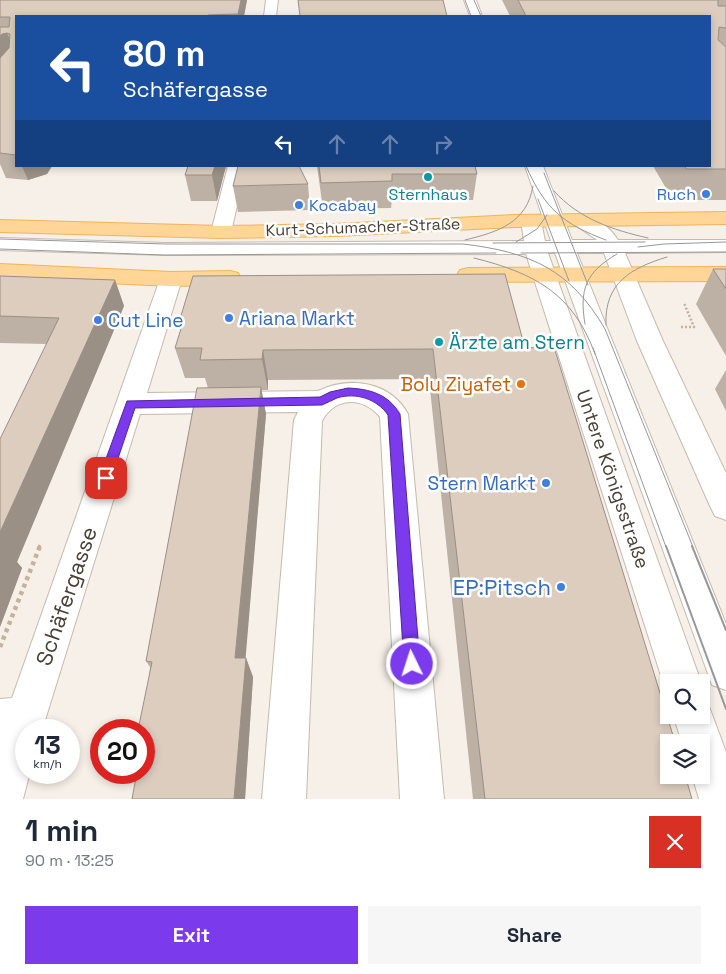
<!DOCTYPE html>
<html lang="en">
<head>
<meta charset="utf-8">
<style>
	body { margin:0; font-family:"Space Grotesk",sans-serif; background:#f6f6f7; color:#1f2937; height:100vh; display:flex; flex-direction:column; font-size:19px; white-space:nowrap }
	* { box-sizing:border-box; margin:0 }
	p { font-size:16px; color:#747a83 }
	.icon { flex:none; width:28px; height:28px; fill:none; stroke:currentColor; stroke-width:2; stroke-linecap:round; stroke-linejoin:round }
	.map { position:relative; height:799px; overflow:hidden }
	.details { display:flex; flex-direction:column; background:#fff; flex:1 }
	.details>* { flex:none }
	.banner { position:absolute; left:15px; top:15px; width:696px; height:152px; border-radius:0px; box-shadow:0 2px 8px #0003; background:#1a4fa0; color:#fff; overflow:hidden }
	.tools { position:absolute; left:660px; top:674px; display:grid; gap:10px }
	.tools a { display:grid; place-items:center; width:50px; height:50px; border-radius:0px; background:#fff; box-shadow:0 2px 8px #0003; font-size:25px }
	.speed { position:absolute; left:15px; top:719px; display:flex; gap:10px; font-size:25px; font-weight:700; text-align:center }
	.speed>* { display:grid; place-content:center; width:65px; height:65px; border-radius:50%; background:#fff; box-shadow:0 2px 8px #0003; line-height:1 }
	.speed small { font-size:12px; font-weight:400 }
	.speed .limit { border:8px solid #d22; background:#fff; color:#111 }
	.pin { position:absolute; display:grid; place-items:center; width:42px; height:42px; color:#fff; margin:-21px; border-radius:10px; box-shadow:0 2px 8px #0006 }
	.me { position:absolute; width:55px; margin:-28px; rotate:356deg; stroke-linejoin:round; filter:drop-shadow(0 0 4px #0008) }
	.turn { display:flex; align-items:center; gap:18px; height:105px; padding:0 25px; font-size:22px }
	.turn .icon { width:65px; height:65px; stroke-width:2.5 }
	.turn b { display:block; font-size:35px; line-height:42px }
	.lanes { display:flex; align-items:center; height:48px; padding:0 25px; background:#0003; justify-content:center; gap:25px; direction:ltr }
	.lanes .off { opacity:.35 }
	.round { display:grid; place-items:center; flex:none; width:52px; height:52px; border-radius:0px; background:#f6f6f7 }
	.summary { display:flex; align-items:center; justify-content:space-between; height:85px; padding:0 25px }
	h1 { font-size:30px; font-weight:600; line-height:38px }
	.button { display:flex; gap:10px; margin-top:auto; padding:10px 25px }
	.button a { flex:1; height:58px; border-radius:0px; background:#7c3aed; color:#fff; font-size:20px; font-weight:600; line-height:58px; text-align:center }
	.button a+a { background:#f6f6f7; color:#1f2937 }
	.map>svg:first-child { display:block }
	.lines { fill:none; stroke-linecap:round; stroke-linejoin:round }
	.minor-casing { stroke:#c6baac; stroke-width:2 }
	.major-casing { stroke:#f1b35b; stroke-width:2 }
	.path-far2 { stroke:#c6b199; stroke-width:2.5; stroke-dasharray:2 2; stroke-linecap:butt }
	.path-far1 { stroke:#c6b199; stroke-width:3; stroke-dasharray:2.5 2.5; stroke-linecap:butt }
	.path { stroke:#c6b199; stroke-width:4.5; stroke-dasharray:4 4; stroke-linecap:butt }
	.minor { fill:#fff; fill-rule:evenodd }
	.major { fill:#ffd698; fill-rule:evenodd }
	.tram-far1 { stroke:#989898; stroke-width:1 }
	.tram { stroke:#989898; stroke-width:2 }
	.wall { fill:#bdb0a4 }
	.shaded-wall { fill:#9a9086 }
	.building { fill:#dccdbf; stroke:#9a9086 }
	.route { fill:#7c3aed; stroke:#51269a }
	.culture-dot { fill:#0f9aa8; stroke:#fff; stroke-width:2 }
	.shop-dot { fill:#3f7fe0; stroke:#fff; stroke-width:2 }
	.food-dot { fill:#e8710a; stroke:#fff; stroke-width:2 }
	.labels { text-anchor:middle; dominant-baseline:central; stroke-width:5; stroke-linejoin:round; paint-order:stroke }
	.far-culture-label { font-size:16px; fill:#0d838f; stroke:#fff }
	.far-shop-label { font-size:16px; fill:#366cbe; stroke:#fff; text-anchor:end }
	.far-street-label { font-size:16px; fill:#4a4036; stroke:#fff }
	.shop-label { font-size:19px; fill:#366cbe; stroke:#fff; text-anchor:start }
	.culture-label { font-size:19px; fill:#0d838f; stroke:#fff; text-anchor:start }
	.food-label { font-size:19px; fill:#c56008; stroke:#fff; text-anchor:end }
	.street-label { font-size:19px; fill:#4a4036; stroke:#fff }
	.near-shop-label { font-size:22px; fill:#366cbe; stroke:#fff; text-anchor:end }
	.near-street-label { font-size:22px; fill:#4a4036; stroke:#fff }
</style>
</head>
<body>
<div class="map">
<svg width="726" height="799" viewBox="0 0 726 799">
	<rect width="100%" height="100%" fill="#f6f0e8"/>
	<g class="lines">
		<g class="minor-casing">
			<g id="minor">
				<polygon points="266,0 278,0 276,16 264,16"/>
				<polygon points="464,0 476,0 482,16 470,16"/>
				<polygon points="228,166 246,166 231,232 228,236 221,238 214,236 211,232"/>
				<path d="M525,166h18l29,74h25l-23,-16 -3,-4 3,-4c17,-5 35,10 44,24h108v12l-101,1 38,88 63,132v47l-11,-4 -5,-10 -73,-165 -33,-88h-27l149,371v66l-14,-5 -5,-14 -152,-418h-7l153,429h-32v14l-6,-14 -137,-428 -360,1 -166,-5v-12l166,5 358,-2 -3,-20 3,-4 7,-2 7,2 3,4 4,20h6z"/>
				<path d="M171,272l8,2 3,5 -35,114 171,-2c31,-15 72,-10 90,23l36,385h-44l-20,-382c-17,-20 -44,-21 -58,4l-16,378h-44l32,-379 4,-8 -158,2 -98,316h-16v42h4l-7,27h-23v-100l12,-1 148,-419 3,-5z"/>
				<polygon points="701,698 707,701 726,752 726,799 699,799 692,775 701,775 701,742 682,742 673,715 701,715"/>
			</g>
		</g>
		<g class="major-casing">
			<g id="major">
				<polygon points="726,212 726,224 515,227 336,236 221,238 0,232 0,220 221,226 336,224 515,215"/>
				<polygon points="0,264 171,272 230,271 238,273 241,278 238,283 230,285 171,286 0,278"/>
				<polygon points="726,267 726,281 468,282 460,280 457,275 460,270 468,268"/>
			</g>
		</g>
		<polyline class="path-far2" points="681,327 694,327 684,303"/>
		<polyline class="path-far1" points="39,547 40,545"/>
		<polyline class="path" points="0,647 40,546"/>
		<use href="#minor" class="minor"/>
		<use href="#major" class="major"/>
		<g class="tram-far1">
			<polyline points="465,0 471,16"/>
			<polyline points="474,0 481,16"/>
			<path d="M526,166c19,43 37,58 80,74"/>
			<polyline points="544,173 588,285"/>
			<path d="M554,191c25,28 59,39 94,47"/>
			<polyline points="538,199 569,281"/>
			<path d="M0,239l166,5h297c67,8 107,25 142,85l88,218"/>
			<path d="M465,240c33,-8 62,-17 68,-54"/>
			<polyline points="516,242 537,229 547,215"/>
			<polyline points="493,243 645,242"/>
			<polyline points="638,247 664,244 726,242"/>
			<polyline points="0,249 164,255 496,253"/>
			<polyline points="521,253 726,252"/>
			<path d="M474,258c60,15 99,35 121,96"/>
			<path d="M585,324c-6,-35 1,-52 32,-70"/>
			<path d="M606,325c-2,-42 25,-57 61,-68"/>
			<polyline points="593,348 666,547"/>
		</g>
		<g class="tram">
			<polyline points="666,546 726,709"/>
			<polyline points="692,546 726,630"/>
		</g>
	</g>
	<g class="wall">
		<polygon points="0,0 247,0 244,16 16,16 16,166 52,166 47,174 28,180 6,178 0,164"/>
		<polygon points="502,0 726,0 726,200 673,200 653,166 710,166 710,16 510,16"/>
		<polygon points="188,166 226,166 217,201 191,201 185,175"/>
		<polygon points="317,166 485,166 485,167 475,167 477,174 473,200 392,200 391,208 323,209"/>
		<polygon points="308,184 310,210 238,212 233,186"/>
		<polygon points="713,269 726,269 726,356 696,304"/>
		<polygon points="0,276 115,280 124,306 17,562 22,568 0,627 47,344 0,343"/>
		<polygon points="180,319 525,348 692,799 473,799 429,379 268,380 268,390 261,390 266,414 245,658 246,658 253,677 245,799 132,799 144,772 150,667 146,661 208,388 205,378 185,378 175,348 182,326"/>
		<polygon points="726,370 726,411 715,389"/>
	</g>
	<g class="shaded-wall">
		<polygon points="241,0 247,0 244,16 238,16 238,14"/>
		<polygon points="7,33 16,54 0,67 0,36 2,34"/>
		<polygon points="22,166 52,166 47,174 28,180"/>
		<polygon points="215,166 226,166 217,201 212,175"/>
		<polygon points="115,280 124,306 17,562 22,568 0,627 0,532"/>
		<polygon points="263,350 268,380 268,390 262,359"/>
		<polygon points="261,387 266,414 244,677 235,658"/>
		<polygon points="246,658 253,677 245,799 234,799"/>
	</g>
	<g class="building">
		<polygon points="0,0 241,0 238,14 208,15 209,16 16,16 16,155 0,153 0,58 9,48 10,34 7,33 2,34 0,36 0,27 9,27 10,17 0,17"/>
		<polygon points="298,0 443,0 447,16 300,16"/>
		<polygon points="518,0 718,0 718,6 726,6 726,28 719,27 718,40 726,47 726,169 686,169 685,166 710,166 710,16 526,16"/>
		<polygon points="188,166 215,166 212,175 185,175"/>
		<polygon points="238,166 299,166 308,184 233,186"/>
		<polygon points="319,166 475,166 477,174 392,174 392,181 321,183"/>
		<polygon points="713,269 726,269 726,289"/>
		<polygon points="505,274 525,348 554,347 675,742 669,742 669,775 685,775 692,799 485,799 433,349 263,350 262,359 200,360 202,348 175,348 184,319 180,319 193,276"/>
		<polygon points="0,276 115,280 0,532 0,439 59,318 0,316"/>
		<polygon points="261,387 235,658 246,658 234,799 132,799 137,772 144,772 144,730 138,730 152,662 146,661 197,388"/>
	</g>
	<path class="route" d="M348,388c22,1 40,6 52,26l20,250 -3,6 -5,2 -6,-2 -2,-6 -16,-249c-11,-16 -32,-23 -51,-17 -5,2 -10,5 -15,7l-187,3 -25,74 -4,1 -5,-1 -2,-4 28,-77 193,-4 10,-5z"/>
	<g class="culture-dot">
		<circle cx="428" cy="177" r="5"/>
		<circle cx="439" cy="342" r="5"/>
	</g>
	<g class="shop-dot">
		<circle cx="706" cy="194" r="5"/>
		<circle cx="299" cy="205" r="5"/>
		<circle cx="229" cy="318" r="5"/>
		<circle cx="98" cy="320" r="5"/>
		<circle cx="546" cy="483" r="5"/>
		<circle cx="561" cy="587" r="5"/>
	</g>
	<circle class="food-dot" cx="521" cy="384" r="5"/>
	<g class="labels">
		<g class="far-culture-label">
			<text x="428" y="194">Sternhaus</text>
		</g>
		<g class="far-shop-label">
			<text x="696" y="194">Ruch</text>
			<text x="309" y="205" text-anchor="start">Kocabay</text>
		</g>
		<g class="far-street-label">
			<text transform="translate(363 227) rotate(-2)">Kurt-Schumacher-Straße</text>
		</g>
		<g class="shop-label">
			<text x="239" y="318">Ariana Markt</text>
			<text x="108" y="320">Cut Line</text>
			<text x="536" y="483" text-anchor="end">Stern Markt</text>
		</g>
		<g class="culture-label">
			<text x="449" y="342">Ärzte am Stern</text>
		</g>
		<g class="food-label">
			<text x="511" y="384">Bolu Ziyafet</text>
		</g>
		<g class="street-label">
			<text transform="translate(613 479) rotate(71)">Untere Königsstraße</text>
		</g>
		<g class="near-shop-label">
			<text x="551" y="587">EP:Pitsch</text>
		</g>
		<g class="near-street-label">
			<text transform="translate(66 596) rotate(-71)">Schäfergasse</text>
		</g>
	</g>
</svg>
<div class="tools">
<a><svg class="icon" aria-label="search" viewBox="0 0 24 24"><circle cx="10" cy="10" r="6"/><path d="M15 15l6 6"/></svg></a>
<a><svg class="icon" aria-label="layers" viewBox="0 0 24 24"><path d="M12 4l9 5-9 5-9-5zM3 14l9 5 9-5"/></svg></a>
</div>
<div class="speed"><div>13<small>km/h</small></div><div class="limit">20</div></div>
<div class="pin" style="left:106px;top:478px;background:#d93025"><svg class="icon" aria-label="arrive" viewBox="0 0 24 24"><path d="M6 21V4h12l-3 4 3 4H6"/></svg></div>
<svg class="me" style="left:412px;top:664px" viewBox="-20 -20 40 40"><circle r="17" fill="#7c3aed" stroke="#fff" stroke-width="3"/><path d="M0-11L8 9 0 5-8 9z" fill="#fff"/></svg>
<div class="banner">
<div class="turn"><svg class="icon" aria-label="left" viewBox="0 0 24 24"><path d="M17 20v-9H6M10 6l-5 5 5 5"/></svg><div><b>80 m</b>Schäfergasse</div></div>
<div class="lanes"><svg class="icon" aria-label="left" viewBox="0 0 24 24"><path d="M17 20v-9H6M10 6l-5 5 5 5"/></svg><svg class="icon off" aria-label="ahead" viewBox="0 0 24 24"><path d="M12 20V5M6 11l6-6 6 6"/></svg><svg class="icon off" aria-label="ahead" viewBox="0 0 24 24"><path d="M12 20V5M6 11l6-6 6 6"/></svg><svg class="icon off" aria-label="right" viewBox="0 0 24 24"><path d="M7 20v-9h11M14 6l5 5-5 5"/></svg></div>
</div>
</div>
<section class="details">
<div class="summary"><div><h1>1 min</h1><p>90 m · 13:25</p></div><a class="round" style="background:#d93025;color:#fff"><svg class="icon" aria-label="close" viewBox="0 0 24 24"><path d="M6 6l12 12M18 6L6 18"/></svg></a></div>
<div class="button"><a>Exit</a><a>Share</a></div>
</section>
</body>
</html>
